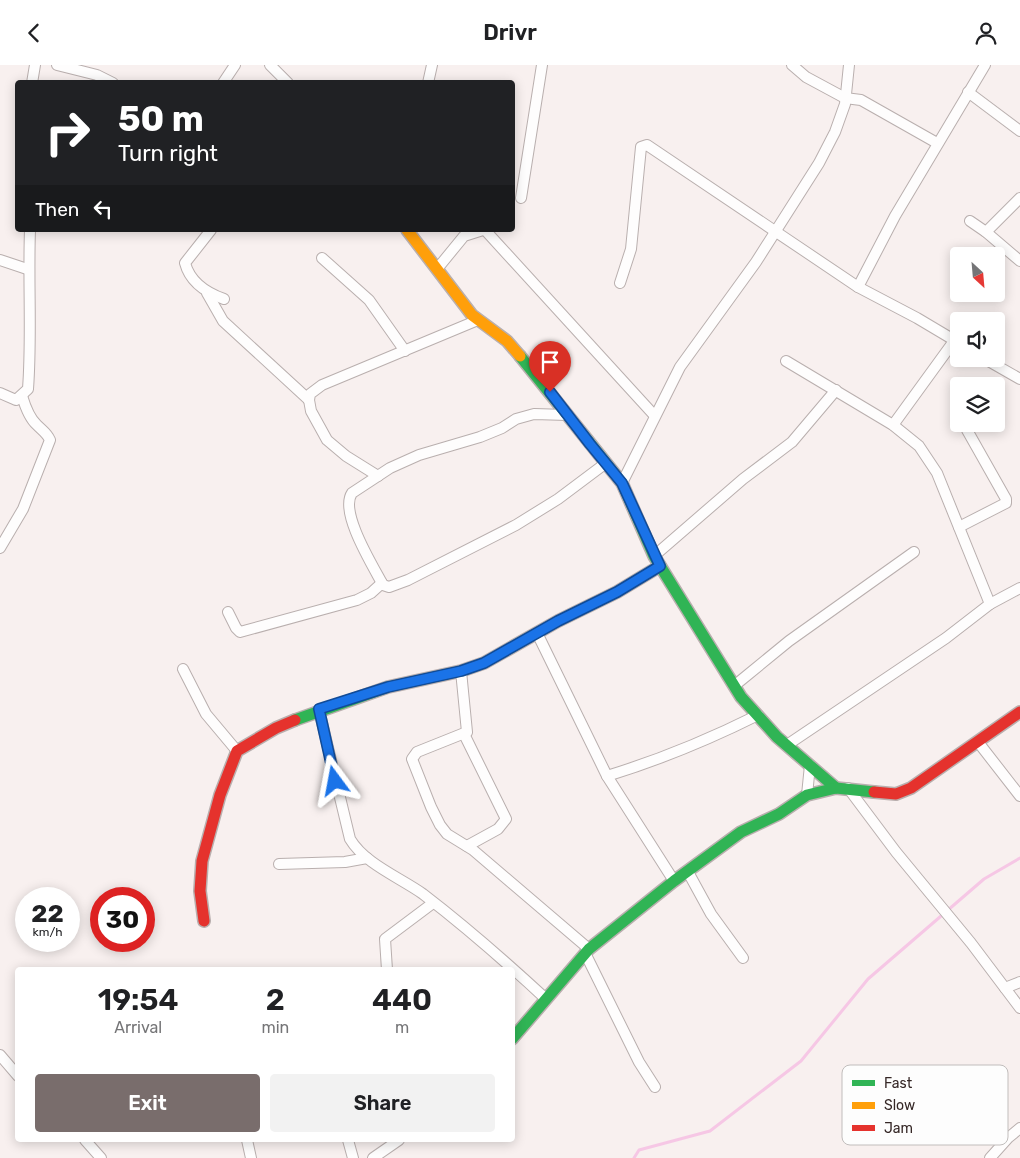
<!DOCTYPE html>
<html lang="en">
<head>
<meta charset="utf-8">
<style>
	body { margin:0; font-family:Rubik,sans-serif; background:#f2f2f2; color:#202124; height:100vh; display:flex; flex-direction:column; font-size:19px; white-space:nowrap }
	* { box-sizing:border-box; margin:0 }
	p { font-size:16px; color:#757577 }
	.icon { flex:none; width:28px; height:28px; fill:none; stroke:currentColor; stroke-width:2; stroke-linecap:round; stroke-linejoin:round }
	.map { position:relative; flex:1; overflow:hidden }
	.sheet { position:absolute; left:15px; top:902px; width:500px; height:175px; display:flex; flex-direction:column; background:#fff; border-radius:5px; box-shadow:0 2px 12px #0003 }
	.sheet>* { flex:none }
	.guide { position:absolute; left:15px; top:15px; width:500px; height:152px; border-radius:5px; box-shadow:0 2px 12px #0003; background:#202124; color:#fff; overflow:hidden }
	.needle { width:32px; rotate:154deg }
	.tools { position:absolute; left:950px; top:182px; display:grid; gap:10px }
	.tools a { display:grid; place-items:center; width:55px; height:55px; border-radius:5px; background:#fff; box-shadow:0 2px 12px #0003; font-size:25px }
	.speed { position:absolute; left:15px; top:822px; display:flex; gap:10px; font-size:25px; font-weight:700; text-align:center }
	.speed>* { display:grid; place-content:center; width:65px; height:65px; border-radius:50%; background:#fff; box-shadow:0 2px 12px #0003; line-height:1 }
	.speed small { font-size:12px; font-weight:400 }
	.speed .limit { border:8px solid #d22; background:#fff; color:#111 }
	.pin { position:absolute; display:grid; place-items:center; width:42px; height:42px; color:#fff; margin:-51px -21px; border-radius:50% 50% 50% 0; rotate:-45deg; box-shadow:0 0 5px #0007 }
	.pin .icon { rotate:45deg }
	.me { position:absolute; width:55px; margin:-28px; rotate:347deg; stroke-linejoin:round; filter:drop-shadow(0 0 4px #0008) }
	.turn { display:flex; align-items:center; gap:18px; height:105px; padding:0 20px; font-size:22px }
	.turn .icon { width:65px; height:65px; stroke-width:2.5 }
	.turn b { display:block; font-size:35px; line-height:42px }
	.then { display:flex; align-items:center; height:48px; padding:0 20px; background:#0003; gap:10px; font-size:19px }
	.eta { display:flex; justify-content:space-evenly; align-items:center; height:85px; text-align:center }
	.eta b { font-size:30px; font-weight:600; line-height:35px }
	.button { display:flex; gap:10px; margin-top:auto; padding:10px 20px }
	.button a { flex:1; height:58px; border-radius:5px; background:#796d6c; color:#fff; font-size:20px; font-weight:600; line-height:58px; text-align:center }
	.button a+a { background:#f2f2f2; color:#202124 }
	header { display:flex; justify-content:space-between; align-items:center; height:65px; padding:0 20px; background:#fff; font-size:22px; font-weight:600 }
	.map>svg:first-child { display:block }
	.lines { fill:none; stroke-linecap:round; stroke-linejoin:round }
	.stream { stroke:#f6c7e5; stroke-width:3 }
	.street-casing { stroke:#b9afae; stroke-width:12 }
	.fast-casing { stroke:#b9afae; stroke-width:14 }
	.slow-casing { stroke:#b9afae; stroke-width:14 }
	.jam-casing { stroke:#b9afae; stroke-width:14 }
	.street { stroke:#fefdfd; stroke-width:10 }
	.fast { stroke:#30b455; stroke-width:11 }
	.slow { stroke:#ff9f0a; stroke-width:11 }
	.jam { stroke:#e5322d; stroke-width:11 }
	.route-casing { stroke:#114b97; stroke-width:12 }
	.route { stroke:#1a73e8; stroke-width:9 }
	.key { fill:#fdfdfd; stroke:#c1bdbc; stroke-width:1 }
	.key-label { font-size:14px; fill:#352726 }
</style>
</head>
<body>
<header><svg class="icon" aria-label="back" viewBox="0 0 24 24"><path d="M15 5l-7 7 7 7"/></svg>Drivr<svg class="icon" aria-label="person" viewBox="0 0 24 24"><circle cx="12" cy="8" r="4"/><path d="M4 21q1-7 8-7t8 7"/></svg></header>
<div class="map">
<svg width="1020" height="1093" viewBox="0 0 1020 1093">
	<rect width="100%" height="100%" fill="#f8f0ef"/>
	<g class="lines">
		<polyline class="stream" points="634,1093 639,1085 710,1066 801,996 868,914 984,814 1020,793"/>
		<g class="street-casing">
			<g id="street">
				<polyline points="57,0 97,10 113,18"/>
				<polyline points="270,0 288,18"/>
				<polyline points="792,0 806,12 845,33 861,35 937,78"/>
				<polyline points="32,18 35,0"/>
				<polyline points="223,18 235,0"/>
				<polyline points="428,18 432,0"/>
				<polyline points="968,27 1020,66"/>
				<polyline points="521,133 542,0"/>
				<polyline points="970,156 986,167 1020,196"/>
				<path d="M211,165l-26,33c5,19 22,30 39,36"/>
				<polyline points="485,165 654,350"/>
				<polyline points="986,167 1020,133"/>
				<polyline points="322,193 369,235 405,286"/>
				<polyline points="0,195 27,204"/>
				<polyline points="437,204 464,171 483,165"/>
				<polyline points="620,218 631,184 641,82 647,80 858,222 917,253 959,278"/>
				<polyline points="858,222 895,151 985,0"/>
				<polyline points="207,228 223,256 309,335"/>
				<polyline points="985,294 1020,314"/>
				<polyline points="786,296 893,360 919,381 937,408 990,539 946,573 787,680"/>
				<path d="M0,328l16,7 12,-11c4,-53 0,-106 2,-159"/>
				<path d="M567,350l-33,-1 -18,5 -14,9 -22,9 -61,18 -29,13 -38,25c-13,19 21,73 31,92l6,2 19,-7 108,-55 42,-26 48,-36"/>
				<polyline points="893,360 954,276"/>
				<polyline points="378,411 346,391 327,375 311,346 309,335 310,329 322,320 478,255"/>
				<polyline points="622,418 680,302 756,197 819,98 835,67 845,39 849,0"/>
				<polyline points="959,462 1006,438 1006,434 967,365"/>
				<path d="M0,483l23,-39 27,-69c-3,-7 -7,-9 -13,-15 -8,-7 -12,-19 -15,-29"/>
				<polyline points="654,491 743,414 792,377 836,325"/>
				<polyline points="990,539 1020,523"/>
				<polyline points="228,547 236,563 240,567 357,535 371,528 382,518"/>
				<polyline points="537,568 607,711 674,816"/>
				<polyline points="183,604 206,649 237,686"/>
				<polyline points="461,606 467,667 417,687 412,694 431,742 440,760 447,769 473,785 589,884"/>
				<polyline points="734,621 789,576 914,487"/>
				<path d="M319,645l31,129c15,25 49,38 73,55 43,33 83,68 123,105"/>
				<polyline points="464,669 506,754 498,764 467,781"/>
				<polyline points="978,677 1020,731"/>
				<path d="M607,711c52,-16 101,-36 151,-61"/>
				<polyline points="848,723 896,787 971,878 1020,943"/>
				<polyline points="807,730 810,700"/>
				<polyline points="279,799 345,797 367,793"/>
				<polyline points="688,807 711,849 743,893"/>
				<polyline points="585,888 639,997 655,1022"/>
				<polyline points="387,905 385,874 433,838"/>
				<polyline points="1005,923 1020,917"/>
				<polyline points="0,990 18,1011"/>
				<polyline points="85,1075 101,1093"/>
				<polyline points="247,1075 251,1093"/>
				<polyline points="348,1075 353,1093"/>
				<polyline points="373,1093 399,1075"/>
				<polyline points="990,1093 1008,1073 1020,1063"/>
			</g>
		</g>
		<g class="fast-casing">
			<g id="fast">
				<polyline points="520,291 622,418 654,491 741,632 777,672 836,723"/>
				<polyline points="295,655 388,622 461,606 484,598 558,556 617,527 660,501"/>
				<polyline points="512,974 589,884 674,816 741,767 779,749 807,730 836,723 874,727"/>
			</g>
		</g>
		<g class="slow-casing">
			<polyline id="slow" points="407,165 472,250 507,276 520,291"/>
		</g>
		<g class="jam-casing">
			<g id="jam">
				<polyline points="874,727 896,729 911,723 1020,647"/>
				<polyline points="204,856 200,826 202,796 220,730 237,686 276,663 295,655"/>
			</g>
		</g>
		<use href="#street" class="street"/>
		<use href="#fast" class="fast"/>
		<use href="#slow" class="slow"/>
		<use href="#jam" class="jam"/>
	</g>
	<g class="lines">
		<g class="route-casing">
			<polyline id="route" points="335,716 319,644 388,622 461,606 484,598 558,556 617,527 660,501 622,418 590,379 550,327"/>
		</g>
		<use href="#route" class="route"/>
	</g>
	<rect x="842" y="1000" width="166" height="80" rx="8" class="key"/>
	<rect x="852" y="1015" width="23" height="6" fill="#30b455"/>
	<rect x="852" y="1037" width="23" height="7" fill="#ff9f0a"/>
	<rect x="852" y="1060" width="23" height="6" fill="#e5322d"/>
	<g class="key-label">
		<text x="884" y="1023">Fast</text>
		<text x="884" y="1045">Slow</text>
		<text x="884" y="1068">Jam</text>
	</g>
</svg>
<div class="tools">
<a><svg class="needle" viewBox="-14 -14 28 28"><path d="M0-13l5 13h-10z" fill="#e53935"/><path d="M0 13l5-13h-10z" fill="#757577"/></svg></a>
<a><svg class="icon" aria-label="sound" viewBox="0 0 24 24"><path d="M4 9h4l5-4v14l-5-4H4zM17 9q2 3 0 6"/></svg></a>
<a><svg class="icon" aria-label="layers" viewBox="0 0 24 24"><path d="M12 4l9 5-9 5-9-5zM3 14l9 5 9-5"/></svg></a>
</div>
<div class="speed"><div>22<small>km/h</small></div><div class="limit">30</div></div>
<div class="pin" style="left:550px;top:327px;background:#d93025"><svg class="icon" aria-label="arrive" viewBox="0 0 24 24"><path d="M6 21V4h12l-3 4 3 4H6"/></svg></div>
<svg class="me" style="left:335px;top:716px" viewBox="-20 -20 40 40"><path d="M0-17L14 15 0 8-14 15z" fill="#1a73e8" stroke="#fff" stroke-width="4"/></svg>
<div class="guide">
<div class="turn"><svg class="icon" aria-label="right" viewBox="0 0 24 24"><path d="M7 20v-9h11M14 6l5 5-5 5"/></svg><div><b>50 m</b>Turn right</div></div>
<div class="then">Then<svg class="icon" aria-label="left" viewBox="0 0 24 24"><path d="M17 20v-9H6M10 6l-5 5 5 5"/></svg></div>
</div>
<section class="sheet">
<div class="eta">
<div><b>19:54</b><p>Arrival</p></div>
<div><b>2</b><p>min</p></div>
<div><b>440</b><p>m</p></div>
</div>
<div class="button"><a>Exit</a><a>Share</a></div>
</section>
</div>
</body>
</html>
